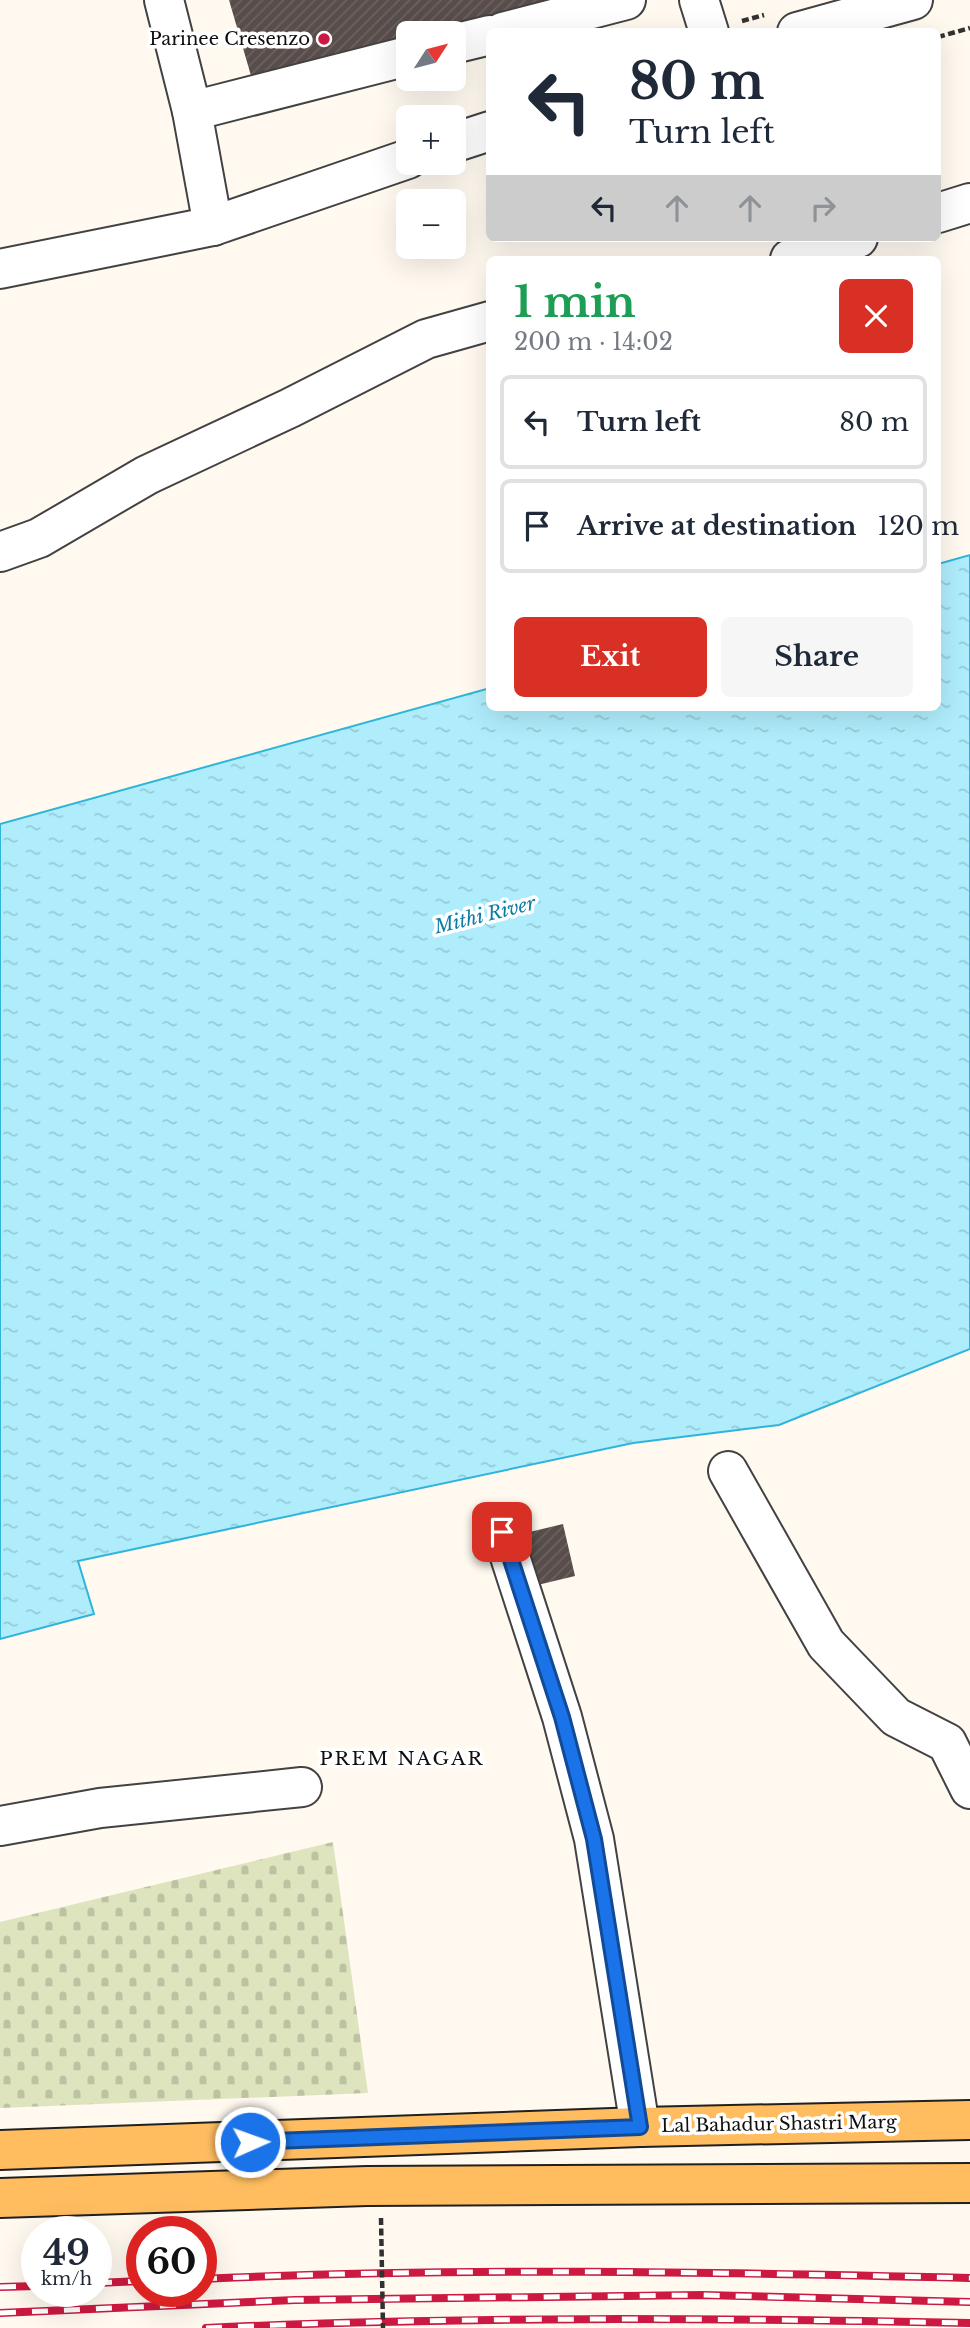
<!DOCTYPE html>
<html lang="en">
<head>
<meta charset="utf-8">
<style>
	body { margin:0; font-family:"Libre Baskerville",serif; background:#f6f6f7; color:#1f2937; height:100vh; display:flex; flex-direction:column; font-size:26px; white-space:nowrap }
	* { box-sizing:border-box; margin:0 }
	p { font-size:23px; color:#747a83 }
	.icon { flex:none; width:38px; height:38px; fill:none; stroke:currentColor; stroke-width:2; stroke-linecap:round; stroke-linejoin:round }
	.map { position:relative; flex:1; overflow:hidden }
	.side { position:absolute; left:486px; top:256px; width:455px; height:455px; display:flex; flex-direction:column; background:#fff; border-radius:10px; box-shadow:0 7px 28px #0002 }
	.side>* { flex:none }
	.hud { position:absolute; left:486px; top:28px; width:455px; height:214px; border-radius:10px; box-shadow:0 7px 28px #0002; background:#fff; color:#1f2937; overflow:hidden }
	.needle { width:46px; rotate:54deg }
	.fabs { position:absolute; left:396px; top:21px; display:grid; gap:14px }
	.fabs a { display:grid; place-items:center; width:70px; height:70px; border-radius:10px; background:#fff; box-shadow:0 7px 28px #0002; font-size:35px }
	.speed { position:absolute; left:21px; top:2216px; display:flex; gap:14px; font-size:35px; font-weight:700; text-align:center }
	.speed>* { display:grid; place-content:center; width:91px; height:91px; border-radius:50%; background:#fff; box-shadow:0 7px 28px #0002; line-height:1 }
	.speed small { font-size:18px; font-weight:400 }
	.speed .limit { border:10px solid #d22; background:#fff; color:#111 }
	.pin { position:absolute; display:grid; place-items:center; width:60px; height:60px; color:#fff; margin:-30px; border-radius:14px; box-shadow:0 4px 10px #0006 }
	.me { position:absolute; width:77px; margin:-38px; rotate:88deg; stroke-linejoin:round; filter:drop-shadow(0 0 5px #0008) }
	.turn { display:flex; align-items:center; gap:24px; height:147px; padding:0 28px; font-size:32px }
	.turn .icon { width:91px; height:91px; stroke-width:2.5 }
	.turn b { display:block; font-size:49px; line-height:60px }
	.lanes { display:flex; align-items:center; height:66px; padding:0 28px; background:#0003; justify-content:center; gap:35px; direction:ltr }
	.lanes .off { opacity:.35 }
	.round { display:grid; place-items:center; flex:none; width:74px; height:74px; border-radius:10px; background:#f6f6f7 }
	.summary { display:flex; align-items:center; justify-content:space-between; height:119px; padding:0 28px }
	h1 { font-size:42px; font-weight:800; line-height:52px; color:#1e9e55 }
	.button { display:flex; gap:14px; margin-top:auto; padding:14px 28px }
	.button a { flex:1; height:80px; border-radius:10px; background:#d93025; color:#fff; font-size:28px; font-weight:800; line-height:80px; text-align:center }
	.button a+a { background:#f6f6f7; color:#1f2937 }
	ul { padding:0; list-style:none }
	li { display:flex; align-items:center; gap:21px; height:94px; margin:0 14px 10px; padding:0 14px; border:4px solid #e0e1e3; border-radius:10px }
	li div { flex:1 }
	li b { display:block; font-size:26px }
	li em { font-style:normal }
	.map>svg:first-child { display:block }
	.cemetery { fill:url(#cemetery-stones) }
	.water { fill:url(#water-ripples); stroke:#2fb4da; stroke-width:2 }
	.building { fill:url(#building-hatch) }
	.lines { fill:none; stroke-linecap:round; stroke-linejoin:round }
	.minor-casing { stroke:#424242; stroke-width:42 }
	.major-casing { stroke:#202020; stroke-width:42 }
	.path { stroke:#313131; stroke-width:4.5; stroke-dasharray:7 3.5; stroke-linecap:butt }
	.minor { stroke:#fff; stroke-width:38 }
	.major { stroke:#ffbd60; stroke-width:38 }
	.rail-casing { stroke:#cc1941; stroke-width:8 }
	.rail { stroke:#fff; stroke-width:5; stroke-dasharray:16; stroke-linecap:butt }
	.path-bridge { stroke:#313131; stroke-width:4.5; stroke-dasharray:7 3.5; stroke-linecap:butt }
	.route-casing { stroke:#114b97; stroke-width:18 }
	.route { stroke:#1a73e8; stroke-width:12 }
	.poi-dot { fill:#cc1941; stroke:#fff; stroke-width:2.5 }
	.labels { text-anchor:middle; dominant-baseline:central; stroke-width:7; stroke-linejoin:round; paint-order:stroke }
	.poi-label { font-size:18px; fill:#0f0f0f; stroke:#fff; text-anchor:end }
	.street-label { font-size:18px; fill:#0f0f0f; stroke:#fff }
	.water-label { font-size:19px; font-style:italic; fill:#0b7da5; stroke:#fff }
	.neighbourhood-label { font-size:19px; letter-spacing:2px; fill:#0f0f0f; stroke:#fff }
</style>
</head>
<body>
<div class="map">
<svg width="970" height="2328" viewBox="0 0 970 2328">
	<defs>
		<pattern id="cemetery-stones" width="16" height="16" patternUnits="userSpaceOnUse" patternTransform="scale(1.75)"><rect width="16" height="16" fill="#dee4be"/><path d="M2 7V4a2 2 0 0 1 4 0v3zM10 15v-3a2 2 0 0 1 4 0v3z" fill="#bdc2a2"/></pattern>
		<pattern id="water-ripples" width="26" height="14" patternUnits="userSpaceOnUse" patternTransform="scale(1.75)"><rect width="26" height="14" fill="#afedfc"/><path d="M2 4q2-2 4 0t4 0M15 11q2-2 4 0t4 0" fill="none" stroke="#95cad7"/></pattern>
		<pattern id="building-hatch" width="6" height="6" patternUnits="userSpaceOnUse" patternTransform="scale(1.75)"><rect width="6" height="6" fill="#584d4a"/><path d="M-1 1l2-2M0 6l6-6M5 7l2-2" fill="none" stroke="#6b6260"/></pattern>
	</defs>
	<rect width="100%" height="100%" fill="#fff9f0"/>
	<polygon class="cemetery" points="333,1842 368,2093 0,2108 0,1922"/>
	<polygon class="water" points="970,555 970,1349 779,1425 633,1443 78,1561 94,1614 0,1639 0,824 490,688 490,707 938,707 938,564"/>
	<g class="building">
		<polygon points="229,0 569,0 449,33 408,33 408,44 254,86"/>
		<polygon points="563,1524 575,1576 525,1588 513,1536"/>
	</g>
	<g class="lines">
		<g class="minor-casing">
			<g id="minor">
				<polyline points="164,0 192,111 213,226"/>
				<polyline points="699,0 709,32"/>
				<polyline points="503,32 626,0"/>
				<polyline points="797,32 913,0"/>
				<polyline points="453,44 490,35"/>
				<polyline points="192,111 408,56"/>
				<polyline points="453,143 490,131"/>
				<polyline points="938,213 970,203"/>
				<polyline points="790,259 858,238"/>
				<polyline points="0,269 213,226 408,159"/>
				<polyline points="0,552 39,538 147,475 290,408 426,339 490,321"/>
				<polyline points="728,1471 826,1644 896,1717 947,1743 970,1789"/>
				<polyline points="502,1532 562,1717 594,1839 640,2127"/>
				<polyline points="0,1826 100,1808 302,1787"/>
			</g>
		</g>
		<g class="major-casing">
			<g id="major">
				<polyline points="0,2150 640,2127 970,2120"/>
				<polyline points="0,2198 367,2186 970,2183"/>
			</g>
		</g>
		<g class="path">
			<polyline points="742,21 764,15"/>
			<polyline points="938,37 970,28"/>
		</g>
		<use href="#minor" class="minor"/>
		<use href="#major" class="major"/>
		<g class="rail-casing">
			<g id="rail">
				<path d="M201,2279c256,-12 513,-7 769,-1"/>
				<polyline points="96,2283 142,2281"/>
				<polyline points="0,2287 37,2286"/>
				<polyline points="0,2313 295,2300 702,2295 970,2302"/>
				<path d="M206,2328c254,-12 509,-10 764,-5"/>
			</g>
		</g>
		<use href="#rail" class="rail"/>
		<polyline class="path-bridge" points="381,2218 383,2328"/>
	</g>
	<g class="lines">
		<g class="route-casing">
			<polyline id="route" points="250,2142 640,2127 594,1839 562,1717 502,1532"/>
		</g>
		<use href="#route" class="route"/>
	</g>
	<circle class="poi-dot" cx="324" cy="39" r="7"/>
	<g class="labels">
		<g class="poi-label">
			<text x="310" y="39">Parinee Cresenzo</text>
		</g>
		<g class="street-label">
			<text transform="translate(779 2124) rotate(-1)">Lal Bahadur Shastri Marg</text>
		</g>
		<g class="water-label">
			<text transform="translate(485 915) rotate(-14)">Mithi River</text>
		</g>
		<g class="neighbourhood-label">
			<text x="402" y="1758">PREM NAGAR</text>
		</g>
	</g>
</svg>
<div class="fabs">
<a><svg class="needle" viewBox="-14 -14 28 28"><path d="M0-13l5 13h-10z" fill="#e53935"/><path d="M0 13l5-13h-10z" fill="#747a83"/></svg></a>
<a>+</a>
<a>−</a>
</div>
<div class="speed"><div>49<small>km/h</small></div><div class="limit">60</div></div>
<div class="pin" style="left:502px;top:1532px;background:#d93025"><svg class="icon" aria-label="arrive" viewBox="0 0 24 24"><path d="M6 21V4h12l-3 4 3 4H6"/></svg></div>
<svg class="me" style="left:250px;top:2142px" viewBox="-20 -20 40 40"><circle r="17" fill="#1a73e8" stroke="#fff" stroke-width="3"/><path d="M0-11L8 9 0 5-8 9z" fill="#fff"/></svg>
<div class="hud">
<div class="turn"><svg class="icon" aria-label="left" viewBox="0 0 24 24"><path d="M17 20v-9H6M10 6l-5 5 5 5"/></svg><div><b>80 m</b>Turn left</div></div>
<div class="lanes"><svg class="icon" aria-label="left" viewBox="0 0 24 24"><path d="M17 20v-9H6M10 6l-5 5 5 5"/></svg><svg class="icon off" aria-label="ahead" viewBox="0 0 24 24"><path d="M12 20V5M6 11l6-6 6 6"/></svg><svg class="icon off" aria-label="ahead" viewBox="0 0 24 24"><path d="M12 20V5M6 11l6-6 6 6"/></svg><svg class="icon off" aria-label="right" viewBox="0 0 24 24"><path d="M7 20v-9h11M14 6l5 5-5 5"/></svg></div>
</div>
<section class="side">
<div class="summary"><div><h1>1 min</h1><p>200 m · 14:02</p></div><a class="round" style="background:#d93025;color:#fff"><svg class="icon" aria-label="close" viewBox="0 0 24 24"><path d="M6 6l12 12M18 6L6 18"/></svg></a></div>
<ul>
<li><svg class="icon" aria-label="left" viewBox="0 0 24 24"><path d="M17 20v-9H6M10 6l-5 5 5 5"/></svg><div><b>Turn left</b></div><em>80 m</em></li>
<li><svg class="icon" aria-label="arrive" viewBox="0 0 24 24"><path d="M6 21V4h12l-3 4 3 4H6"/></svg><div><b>Arrive at destination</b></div><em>120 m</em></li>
</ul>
<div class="button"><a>Exit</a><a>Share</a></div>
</section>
</div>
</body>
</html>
